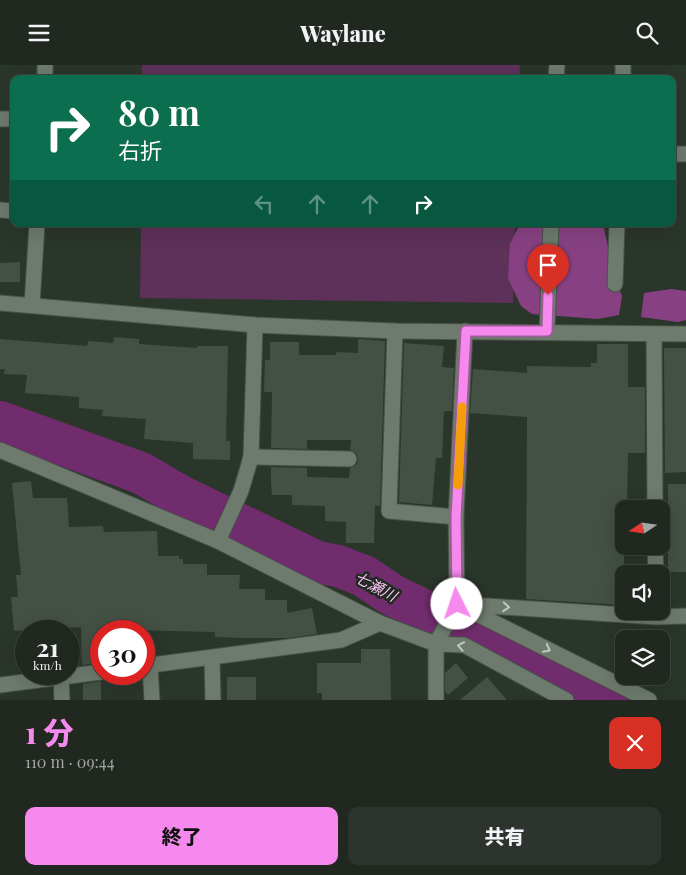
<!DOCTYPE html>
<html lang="ja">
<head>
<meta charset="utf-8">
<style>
	body { margin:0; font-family:"Playfair Display","Noto Sans JP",serif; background:#2d342d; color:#f1f3f6; height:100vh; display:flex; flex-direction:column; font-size:19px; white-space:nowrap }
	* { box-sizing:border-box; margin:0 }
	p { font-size:16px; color:#a2a6a5 }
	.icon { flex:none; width:28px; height:28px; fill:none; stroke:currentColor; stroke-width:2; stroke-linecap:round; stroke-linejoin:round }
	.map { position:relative; height:635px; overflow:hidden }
	.details { display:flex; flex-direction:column; background:#202820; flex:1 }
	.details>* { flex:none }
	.banner { position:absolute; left:10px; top:10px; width:666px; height:152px; border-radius:10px; box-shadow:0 5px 20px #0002,0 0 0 1px #3d443e; background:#0b6e4f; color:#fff; overflow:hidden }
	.needle { width:32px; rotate:257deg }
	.tools { position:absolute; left:615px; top:435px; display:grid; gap:10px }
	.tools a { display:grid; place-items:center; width:55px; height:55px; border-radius:10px; background:#202820; box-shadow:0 5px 20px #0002,0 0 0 1px #3d443e; font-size:25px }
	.speed { position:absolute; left:15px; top:555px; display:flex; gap:10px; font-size:25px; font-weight:700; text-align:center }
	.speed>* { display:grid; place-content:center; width:65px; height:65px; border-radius:50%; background:#202820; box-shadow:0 5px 20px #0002,0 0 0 1px #3d443e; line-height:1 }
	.speed small { font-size:12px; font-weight:400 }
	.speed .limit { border:8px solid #d22; background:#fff; color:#111 }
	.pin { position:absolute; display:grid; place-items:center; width:42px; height:42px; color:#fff; margin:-51px -21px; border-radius:50% 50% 50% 0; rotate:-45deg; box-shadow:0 0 5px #0007 }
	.pin .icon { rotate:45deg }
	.me { position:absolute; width:55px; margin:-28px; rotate:356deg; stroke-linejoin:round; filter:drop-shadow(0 0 4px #0008) }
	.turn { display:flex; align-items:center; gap:18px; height:105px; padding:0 25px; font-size:22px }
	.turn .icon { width:65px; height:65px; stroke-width:2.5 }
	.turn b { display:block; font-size:35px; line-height:42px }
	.lanes { display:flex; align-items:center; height:48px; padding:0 25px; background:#0003; justify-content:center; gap:25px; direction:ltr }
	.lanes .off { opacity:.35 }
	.round { display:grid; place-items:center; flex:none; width:52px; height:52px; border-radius:10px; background:#2d342d }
	.headline { display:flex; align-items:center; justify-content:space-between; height:85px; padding:0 25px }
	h1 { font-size:30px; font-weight:800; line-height:38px; color:#f689ed }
	.button { display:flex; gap:10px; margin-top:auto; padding:10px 25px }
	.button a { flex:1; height:58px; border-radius:10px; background:#f689ed; color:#111; font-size:20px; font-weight:800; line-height:58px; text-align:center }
	.button a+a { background:#2d342d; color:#f1f3f6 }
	header { display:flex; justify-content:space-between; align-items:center; height:65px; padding:0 25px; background:#202820; font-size:22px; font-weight:800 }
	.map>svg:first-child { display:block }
	.green { fill:#5d315a }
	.forest { fill:#874182 }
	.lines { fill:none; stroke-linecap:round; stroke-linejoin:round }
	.river { stroke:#712c6d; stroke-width:42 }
	.building { fill:#445044 }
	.minor-casing { stroke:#475147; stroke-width:17 }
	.minor { stroke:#6e7a6d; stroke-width:15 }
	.oneway { stroke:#bfc8be }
	.route-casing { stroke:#a0599a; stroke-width:12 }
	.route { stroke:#f689ed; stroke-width:9 }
	.slow { stroke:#f59e0b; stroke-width:9 }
	.labels { text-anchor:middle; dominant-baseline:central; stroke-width:5; stroke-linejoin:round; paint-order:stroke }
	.water-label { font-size:15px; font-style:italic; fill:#fec3f7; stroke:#212c21 }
</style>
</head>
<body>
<header><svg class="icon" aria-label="menu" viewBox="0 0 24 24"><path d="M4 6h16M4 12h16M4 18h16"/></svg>Waylane<svg class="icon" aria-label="search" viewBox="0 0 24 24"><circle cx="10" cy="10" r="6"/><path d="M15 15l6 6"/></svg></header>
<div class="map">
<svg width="686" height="635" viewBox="0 0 686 635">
	<rect width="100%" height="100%" fill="#2b362b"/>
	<g class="green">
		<polygon points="142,0 520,0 519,14 142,14"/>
		<polygon points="141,159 515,159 513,238 140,233"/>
	</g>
	<g class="forest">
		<polygon points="520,159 603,159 615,214 622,231 619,250 598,254 532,249 521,241 508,213 510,179"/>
		<polygon points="671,224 686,226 686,255 678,257 641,252 644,228"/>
	</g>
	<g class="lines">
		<polyline class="river" points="0,357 141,408 182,432 317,497 338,501 364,511 392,530 611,635"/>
	</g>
	<g class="building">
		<polygon points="20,197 20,217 0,217 0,198"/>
		<polygon points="114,272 139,274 139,279 197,283 197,281 228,281 226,376 230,376 230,395 193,394 193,378 144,374 146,354 102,351 103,345 79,343 79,332 25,328 27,310 4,309 5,304 0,304 0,274 87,281 88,276 113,278"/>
		<polygon points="358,274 385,276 380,441 375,440 374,478 346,478 346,457 325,456 325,441 292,440 292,430 272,430 271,418 271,402 307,403 307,412 349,413 350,403 357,399 358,394 357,389 350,385 351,375 307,375 307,384 271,383 272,327 264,327 265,295 270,295 270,277 299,277 299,290 336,290 336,287 358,288"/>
		<polygon points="404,278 444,281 442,302 454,303 452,346 444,346 442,393 436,393 432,440 399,437"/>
		<polygon points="597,279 628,279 628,322 645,322 645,388 628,388 627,444 624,444 624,540 526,534 527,352 470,348 473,304 527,308 527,301 591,302 591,298 597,298"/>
		<polygon points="664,283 686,283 686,407 665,408"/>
		<polygon points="31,416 33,433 67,433 69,462 103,461 104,467 157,466 158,491 179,491 179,494 183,494 183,499 207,499 207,510 240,510 239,524 265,524 265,535 287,535 287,548 312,543 317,569 288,573 243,573 215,572 215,567 129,565 101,566 101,598 82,600 81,562 14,566 11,532 18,532 16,510 21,510 12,418"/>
		<rect x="668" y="419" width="18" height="88"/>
		<polygon points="361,584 390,584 391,635 322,635 322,628 317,628 317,598 361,598"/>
		<polygon points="456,598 468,613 448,630 445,626 445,608"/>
		<rect x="227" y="612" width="29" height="23"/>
		<polygon points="487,612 507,635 460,635"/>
		<polygon points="101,616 101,635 83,635 83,619"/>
	</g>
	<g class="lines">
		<g class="minor-casing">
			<g id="minor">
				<polyline points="45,14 45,0"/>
				<polyline points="556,14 557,0"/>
				<polyline points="623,14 623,0"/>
				<polyline points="0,54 14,54"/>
				<polyline points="672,89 686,89"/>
				<polyline points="0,145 14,146"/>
				<polyline points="615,219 617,159"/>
				<polyline points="0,238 255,260 395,266 686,269"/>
				<polyline points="32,240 37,159"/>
				<polyline points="395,266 389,446 456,452"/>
				<polyline points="547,266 551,159"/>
				<polyline points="654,269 655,444"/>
				<polyline points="0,385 218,476 380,558 436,579 464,580 566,635"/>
				<polyline points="251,392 349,394"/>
				<polyline points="218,476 241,426 251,392 255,260"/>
				<polyline points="655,481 656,509"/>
				<polyline points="457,539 656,552 686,551"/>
				<polyline points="463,542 649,635"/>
				<polyline points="212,593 213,635"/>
				<polyline points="144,601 341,575 380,558"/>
				<polyline points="150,601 152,635"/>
				<polyline points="61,612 62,635"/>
				<polyline points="0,620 101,607"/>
				<polyline points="436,635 436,579 457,539 456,452 465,266"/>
			</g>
		</g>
		<use href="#minor" class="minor"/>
	</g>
	<defs><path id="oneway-chevron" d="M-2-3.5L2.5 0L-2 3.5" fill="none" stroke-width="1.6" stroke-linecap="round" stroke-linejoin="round" transform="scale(1.25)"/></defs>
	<g class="oneway">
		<use href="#oneway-chevron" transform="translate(506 542) rotate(4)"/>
		<use href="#oneway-chevron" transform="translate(461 581) rotate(-169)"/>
		<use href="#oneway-chevron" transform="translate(547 584) rotate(27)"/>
	</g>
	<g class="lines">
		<g class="route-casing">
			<polyline id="route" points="457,539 456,452 466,266 547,266 548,230"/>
		</g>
		<use href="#route" class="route"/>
		<polyline class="slow" points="458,420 462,342"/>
	</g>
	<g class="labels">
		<g class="water-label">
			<text transform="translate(376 521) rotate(28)">七瀬川</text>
		</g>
	</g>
</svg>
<div class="tools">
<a><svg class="needle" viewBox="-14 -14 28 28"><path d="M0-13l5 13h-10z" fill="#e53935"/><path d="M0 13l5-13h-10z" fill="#a2a6a5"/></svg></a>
<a><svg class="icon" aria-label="sound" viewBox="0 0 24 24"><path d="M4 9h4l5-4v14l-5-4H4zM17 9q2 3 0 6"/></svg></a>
<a><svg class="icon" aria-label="layers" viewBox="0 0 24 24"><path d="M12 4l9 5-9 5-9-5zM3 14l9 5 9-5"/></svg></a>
</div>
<div class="speed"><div>21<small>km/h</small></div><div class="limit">30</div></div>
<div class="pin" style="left:548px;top:230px;background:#d93025"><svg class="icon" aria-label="arrive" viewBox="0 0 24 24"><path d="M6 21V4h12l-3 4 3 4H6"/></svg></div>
<svg class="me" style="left:457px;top:539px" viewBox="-20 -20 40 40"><circle r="19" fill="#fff"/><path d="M0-13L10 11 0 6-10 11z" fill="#f689ed"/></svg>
<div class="banner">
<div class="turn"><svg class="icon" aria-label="right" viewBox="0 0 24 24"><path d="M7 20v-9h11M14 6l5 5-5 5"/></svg><div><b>80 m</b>右折</div></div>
<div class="lanes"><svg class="icon off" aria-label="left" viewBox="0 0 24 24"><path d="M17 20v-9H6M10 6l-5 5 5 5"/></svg><svg class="icon off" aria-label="ahead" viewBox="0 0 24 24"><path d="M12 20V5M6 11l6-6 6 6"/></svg><svg class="icon off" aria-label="ahead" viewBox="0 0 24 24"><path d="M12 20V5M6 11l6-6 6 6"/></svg><svg class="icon" aria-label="right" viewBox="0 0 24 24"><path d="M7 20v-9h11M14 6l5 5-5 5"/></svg></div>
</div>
</div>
<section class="details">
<div class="headline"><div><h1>1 分</h1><p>110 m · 09:44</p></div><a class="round" style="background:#d93025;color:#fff"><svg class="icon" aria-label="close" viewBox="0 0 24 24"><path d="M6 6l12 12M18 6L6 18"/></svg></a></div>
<div class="button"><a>終了</a><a>共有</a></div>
</section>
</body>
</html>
